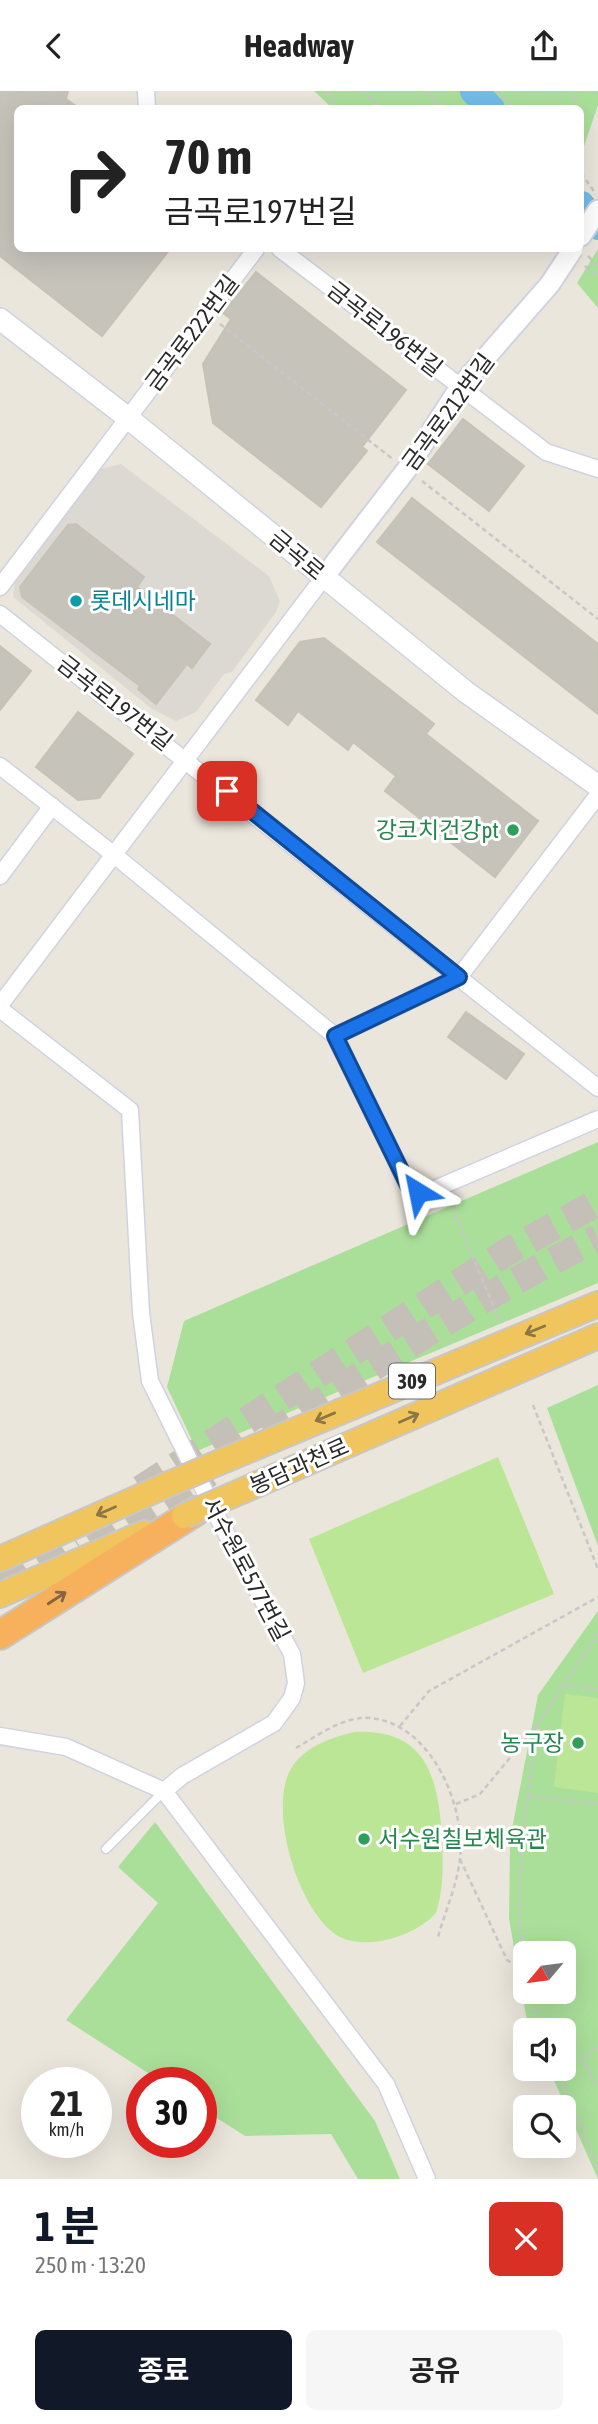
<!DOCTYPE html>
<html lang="ko">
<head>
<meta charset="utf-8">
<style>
	body { margin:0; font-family:"Asap Condensed","Noto Sans KR",sans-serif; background:#f6f6f6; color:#222; height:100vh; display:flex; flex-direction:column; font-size:26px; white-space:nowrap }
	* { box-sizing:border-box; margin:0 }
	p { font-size:23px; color:#767676 }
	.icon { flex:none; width:38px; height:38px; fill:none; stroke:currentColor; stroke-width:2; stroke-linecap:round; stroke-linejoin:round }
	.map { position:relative; height:2088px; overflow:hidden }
	.side { display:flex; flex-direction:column; background:#fff; flex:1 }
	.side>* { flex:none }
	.hud { position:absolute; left:14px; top:14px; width:570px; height:147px; border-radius:10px; box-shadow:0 7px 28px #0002; background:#fff; color:#222; overflow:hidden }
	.needle { width:46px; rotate:241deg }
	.buttons { position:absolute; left:513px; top:1850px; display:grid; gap:14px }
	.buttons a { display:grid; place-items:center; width:63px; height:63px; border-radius:10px; background:#fff; box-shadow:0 7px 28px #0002; font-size:35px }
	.speed { position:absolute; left:21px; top:1976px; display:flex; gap:14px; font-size:35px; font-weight:700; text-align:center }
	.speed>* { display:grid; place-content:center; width:91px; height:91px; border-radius:50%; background:#fff; box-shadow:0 7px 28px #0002; line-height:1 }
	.speed small { font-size:18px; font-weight:400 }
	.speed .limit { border:10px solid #d22; background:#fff; color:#111 }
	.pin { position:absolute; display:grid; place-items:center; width:60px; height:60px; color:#fff; margin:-30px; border-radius:14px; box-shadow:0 4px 10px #0006 }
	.me { position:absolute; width:77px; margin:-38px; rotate:325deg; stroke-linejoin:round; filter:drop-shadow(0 0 5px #0008) }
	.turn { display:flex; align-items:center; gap:24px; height:147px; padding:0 35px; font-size:32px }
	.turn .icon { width:91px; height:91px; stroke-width:2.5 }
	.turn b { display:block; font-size:49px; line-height:60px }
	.round { display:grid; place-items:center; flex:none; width:74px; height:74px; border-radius:10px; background:#f6f6f6 }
	.summary { display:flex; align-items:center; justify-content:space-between; height:119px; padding:0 35px }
	h1 { font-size:42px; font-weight:700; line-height:52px; color:#111827 }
	.primary-button { display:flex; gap:14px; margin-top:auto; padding:14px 35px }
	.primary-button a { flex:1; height:80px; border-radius:10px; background:#111827; color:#fff; font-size:28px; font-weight:700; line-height:80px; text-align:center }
	.primary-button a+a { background:#f6f6f6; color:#222 }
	header { display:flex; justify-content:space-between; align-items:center; height:91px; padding:0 35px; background:#fff; font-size:32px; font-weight:700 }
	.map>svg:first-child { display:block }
	.green { fill:#aadf9a; fill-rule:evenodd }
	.pitch { fill:#bbe696 }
	.plaza { fill:#dbd9d2; fill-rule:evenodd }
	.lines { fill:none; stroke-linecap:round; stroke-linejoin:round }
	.river { stroke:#73bce9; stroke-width:28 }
	.building { fill:#c6c3bb; stroke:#c6c2b5; stroke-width:2 }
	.motorway-tunnel { stroke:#c4c0b8; stroke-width:28; stroke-dasharray:28 14; stroke-linecap:butt }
	.service-casing { stroke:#d1d2e1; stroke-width:11 }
	.minor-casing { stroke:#d1d2e1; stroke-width:19 }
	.tertiary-casing { stroke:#d1d2e1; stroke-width:23 }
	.secondary-casing { stroke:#d1d2e1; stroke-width:24 }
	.trunk-casing { stroke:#c7c7c7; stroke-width:28 }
	.motorway-casing { stroke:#c7c7c7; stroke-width:32 }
	.path { stroke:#c7c7c7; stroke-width:2.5; stroke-dasharray:5 3.5; stroke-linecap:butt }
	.service { stroke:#fff; stroke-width:8 }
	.minor { stroke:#fff; stroke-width:16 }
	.tertiary { stroke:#fff; stroke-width:19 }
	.secondary { stroke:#fff; stroke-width:21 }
	.trunk { stroke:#f0c55e; stroke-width:24 }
	.motorway { stroke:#f7b05b; stroke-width:28 }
	.tertiary-bridge-casing { stroke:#d1d2e1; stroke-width:23; stroke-linecap:butt }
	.trunk-bridge-casing { stroke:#c7c7c7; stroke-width:28; stroke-linecap:butt }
	.tertiary-bridge { stroke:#fff; stroke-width:19 }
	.trunk-bridge { stroke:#f0c55e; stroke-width:24 }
	.oneway { stroke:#8c7744 }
	.oneway2 { stroke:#866640 }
	.route-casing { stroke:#114b97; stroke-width:18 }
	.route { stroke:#1a73e8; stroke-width:12 }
	.culture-dot { fill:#0f9aa8; stroke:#fff; stroke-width:2.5 }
	.leisure-dot { fill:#2e9e5b; stroke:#fff; stroke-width:2.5 }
	.labels { text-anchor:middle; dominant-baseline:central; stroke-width:6; stroke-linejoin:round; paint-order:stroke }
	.shield { fill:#fff; stroke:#696969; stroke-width:2 }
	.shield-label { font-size:21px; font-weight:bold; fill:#292929 }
	.street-label { font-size:23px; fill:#292929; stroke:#fff }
	.culture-label { font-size:23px; fill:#0d838f; stroke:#fff; text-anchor:start }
	.leisure-label { font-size:23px; fill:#27864d; stroke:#fff; text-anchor:end }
</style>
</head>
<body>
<header><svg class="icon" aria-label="back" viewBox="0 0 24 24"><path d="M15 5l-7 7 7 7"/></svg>Headway<svg class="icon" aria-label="share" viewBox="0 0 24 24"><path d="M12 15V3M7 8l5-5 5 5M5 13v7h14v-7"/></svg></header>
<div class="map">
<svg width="598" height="2088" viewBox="0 0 598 2088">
	<rect width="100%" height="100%" fill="#ebe6dc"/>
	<g class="green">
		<polygon points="314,0 598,0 598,14 581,64 581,18 332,17"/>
		<polygon points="598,158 598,217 577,192"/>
		<polygon points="598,1051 598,1192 197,1360 167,1296 184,1230"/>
		<polygon points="598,1294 598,1455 547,1317"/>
		<path d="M598,1520v568l-49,-110h15v-39h-32l-6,-14 -17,-97 1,-80 28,-144zM525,1862h39v38h-39z"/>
		<polygon points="155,1731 375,2030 400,2088 358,2088 331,2043 245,2045 201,2017 201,1992 162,1991 66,1929 158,1812 118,1776"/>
	</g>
	<g class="pitch">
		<polygon points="498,1366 554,1503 363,1582 309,1448"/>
		<polygon points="565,1603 598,1607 598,1702 554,1696"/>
		<path d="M354,1641c73,-4 84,46 88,105 1,26 2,51 -6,76 -12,13 -28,21 -46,26 -14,4 -34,5 -48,-1 -43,-20 -78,-135 -48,-174 15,-19 37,-26 60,-32z"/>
	</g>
	<path class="plaza" d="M121,373l148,112 11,25 -4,11 -44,60 -8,2 -28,38 -20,9 -24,-12 -139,-112 2,-16 77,-103 9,-9zM75,433l69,53 -6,10 72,57 -18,23 -5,-3 -31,39 -18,-13 2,-4 -117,-89 -3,-9 47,-62z"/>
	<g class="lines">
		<g class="river">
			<polyline points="474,0 491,18"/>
			<polyline points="581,114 598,135"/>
		</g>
	</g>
	<g class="building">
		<polygon points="0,0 68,0 66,8 80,18 18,18 18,158 170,158 102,245 0,165"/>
		<polygon points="256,181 406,299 362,356 367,360 321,416 213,332 203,273 231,228 223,222"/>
		<polygon points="463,328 524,375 489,420 428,373"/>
		<polygon points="412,407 598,553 598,623 377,451"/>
		<polygon points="76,433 144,486 137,496 210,553 192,577 187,573 156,613 138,598 140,595 22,506 20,496 68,434"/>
		<polygon points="324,547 434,633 426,643 538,730 495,786 385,700 396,685 353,651 348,659 298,620 288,634 256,609 300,551"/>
		<polygon points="0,555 31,580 0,619"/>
		<polygon points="78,621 133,663 99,707 78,709 36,676"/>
		<polygon points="466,921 524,963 506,988 448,946"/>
	</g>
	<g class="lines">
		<g class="motorway-tunnel">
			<path d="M267,1345c108,-70 215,-142 331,-198"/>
			<polyline points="141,1398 505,1162 598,1111"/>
			<polyline points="94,1457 209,1382"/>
			<polyline points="0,1489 72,1443"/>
		</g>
		<g class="service-casing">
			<polyline id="service" points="106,1758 164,1700"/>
		</g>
		<g class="minor-casing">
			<g id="minor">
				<polyline points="146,0 147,18"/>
				<polyline points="280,158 546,361 598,378"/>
				<polyline points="0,496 256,158"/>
				<polyline points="0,523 598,997"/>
				<polyline points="0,675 113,763 335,945 409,1096 418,1101 430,1100 598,1028"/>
				<polyline points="0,785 52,715"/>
				<polyline points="0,914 324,486"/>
				<polyline points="0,918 130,1019 141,1222 150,1290 222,1435 292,1563 296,1592 292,1607 274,1632 182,1685 164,1700"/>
				<polyline points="335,945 459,886 598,704"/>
				<polyline points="0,1645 66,1656 164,1700 386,1993 427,2088"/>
			</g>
		</g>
		<g class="tertiary-casing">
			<g id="tertiary">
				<polyline points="581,145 598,119"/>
				<polyline points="324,486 407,378 460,296 550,193"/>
			</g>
		</g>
		<g class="secondary-casing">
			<polyline id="secondary" points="0,228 128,327 466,601 598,695"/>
		</g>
		<g class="trunk-casing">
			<g id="trunk">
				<polyline points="227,1368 598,1213"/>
				<polyline points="235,1403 598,1245"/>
				<polyline points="0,1468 169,1393"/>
				<polyline points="0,1504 144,1442"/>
			</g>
		</g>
		<g class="motorway-casing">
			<polyline id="motorway" points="0,1544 196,1420"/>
		</g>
		<g class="path">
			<polyline points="325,0 339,18"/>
			<polyline points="349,0 361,0"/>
			<polyline points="361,0 384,18"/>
			<polyline points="425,0 443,18"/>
			<polyline points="496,0 516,18"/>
			<polyline points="573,18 577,0"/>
			<polyline points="581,82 596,103"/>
			<polyline points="588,165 598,175"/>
			<polyline points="585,175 598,186"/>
			<polyline points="220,233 394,369"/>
			<polyline points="422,390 598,528"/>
			<polyline points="449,1108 500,1231"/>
			<polyline points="533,1314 598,1478"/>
			<polyline points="561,1595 598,1598"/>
			<polyline points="400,1635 429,1600 598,1506"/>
			<path d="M296,1657c22,-13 48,-32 74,-30 61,5 96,88 90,141 -3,26 -15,53 -22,78"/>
			<polyline points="528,1705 598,1713"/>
			<polyline points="456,1713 480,1703 537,1634"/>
			<polyline points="460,1768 507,1869 525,1880"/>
			<polyline points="525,1875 519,1829 522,1749 537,1634 598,1542"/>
			<polyline points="530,1900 541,1939"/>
			<polyline points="598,1957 582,1968 598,1997"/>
			<polyline points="564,1961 582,1968"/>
			<polyline points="557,1978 598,2078"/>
		</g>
		<use href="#service" class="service"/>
		<use href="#minor" class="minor"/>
		<use href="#tertiary" class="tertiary"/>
		<use href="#secondary" class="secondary"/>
		<use href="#trunk" class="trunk"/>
		<use href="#motorway" class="motorway"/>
		<g class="tertiary-bridge-casing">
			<polyline id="tertiary-bridge" points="550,193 573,158"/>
		</g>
		<g class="trunk-bridge-casing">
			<g id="trunk-bridge">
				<polyline points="169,1393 227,1368"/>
				<polyline points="184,1425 235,1403"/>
			</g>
		</g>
		<use href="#tertiary-bridge" class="tertiary-bridge"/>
		<use href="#trunk-bridge" class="trunk-bridge"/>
	</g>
	<defs><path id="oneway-shaft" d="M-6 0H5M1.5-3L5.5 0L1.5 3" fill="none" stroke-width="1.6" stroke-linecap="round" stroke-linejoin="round" transform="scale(1.75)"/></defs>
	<g class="oneway">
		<use href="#oneway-shaft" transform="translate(535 1239) rotate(158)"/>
		<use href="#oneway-shaft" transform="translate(325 1326) rotate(157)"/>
		<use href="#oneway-shaft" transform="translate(409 1327) rotate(-24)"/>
		<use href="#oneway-shaft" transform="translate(106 1420) rotate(156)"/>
	</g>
	<use class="oneway2" href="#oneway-shaft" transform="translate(57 1507) rotate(-33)"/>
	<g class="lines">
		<g class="route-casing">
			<polyline id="route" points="227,700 459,886 335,945 409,1096 418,1101"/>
		</g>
		<use href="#route" class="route"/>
	</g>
	<circle class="culture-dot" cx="76" cy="510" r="7"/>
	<g class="leisure-dot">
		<circle cx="513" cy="739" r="7"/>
		<circle cx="578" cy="1652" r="7"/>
		<circle cx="364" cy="1748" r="7"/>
	</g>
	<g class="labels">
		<rect class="shield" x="389" y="1272.5" width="46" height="35" rx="5"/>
		<g class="shield-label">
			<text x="412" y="1290">309</text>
		</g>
		<g class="street-label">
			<text transform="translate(385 238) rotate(38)">금곡로196번길</text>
			<text transform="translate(192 242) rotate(-53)">금곡로222번길</text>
			<text transform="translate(448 321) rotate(-54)">금곡로212번길</text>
			<text transform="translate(297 464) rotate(40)">금곡로</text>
			<text transform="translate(115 612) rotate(38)">금곡로197번길</text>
			<text transform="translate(299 1375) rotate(-24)">봉담과천로</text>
			<text transform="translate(246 1478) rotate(62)">서수원로577번길</text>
		</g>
		<g class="culture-label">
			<text x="90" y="510">롯데시네마</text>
		</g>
		<g class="leisure-label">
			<text x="499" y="739">강코치건강pt</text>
			<text x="564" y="1652">농구장</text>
			<text x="378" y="1748" text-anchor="start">서수원칠보체육관</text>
		</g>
	</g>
</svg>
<div class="buttons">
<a><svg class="needle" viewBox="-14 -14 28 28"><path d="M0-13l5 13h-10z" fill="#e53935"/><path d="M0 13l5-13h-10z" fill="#767676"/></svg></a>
<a><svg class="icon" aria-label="sound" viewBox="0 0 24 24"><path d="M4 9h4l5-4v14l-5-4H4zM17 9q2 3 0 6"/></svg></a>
<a><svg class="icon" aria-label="search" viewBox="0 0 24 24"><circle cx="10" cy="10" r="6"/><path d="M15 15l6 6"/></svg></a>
</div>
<div class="speed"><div>21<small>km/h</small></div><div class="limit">30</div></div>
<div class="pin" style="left:227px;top:700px;background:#d93025"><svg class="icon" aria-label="arrive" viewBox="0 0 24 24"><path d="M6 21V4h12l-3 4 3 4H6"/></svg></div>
<svg class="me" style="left:418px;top:1101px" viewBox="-20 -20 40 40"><path d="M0-17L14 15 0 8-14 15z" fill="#1a73e8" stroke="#fff" stroke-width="4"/></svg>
<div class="hud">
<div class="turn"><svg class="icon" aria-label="right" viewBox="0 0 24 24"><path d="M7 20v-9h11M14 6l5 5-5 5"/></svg><div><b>70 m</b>금곡로197번길</div></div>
</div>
</div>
<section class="side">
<div class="summary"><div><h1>1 분</h1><p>250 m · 13:20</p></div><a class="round" style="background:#d93025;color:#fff"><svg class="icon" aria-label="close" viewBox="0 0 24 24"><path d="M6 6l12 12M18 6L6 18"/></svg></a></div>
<div class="primary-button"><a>종료</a><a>공유</a></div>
</section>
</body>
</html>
